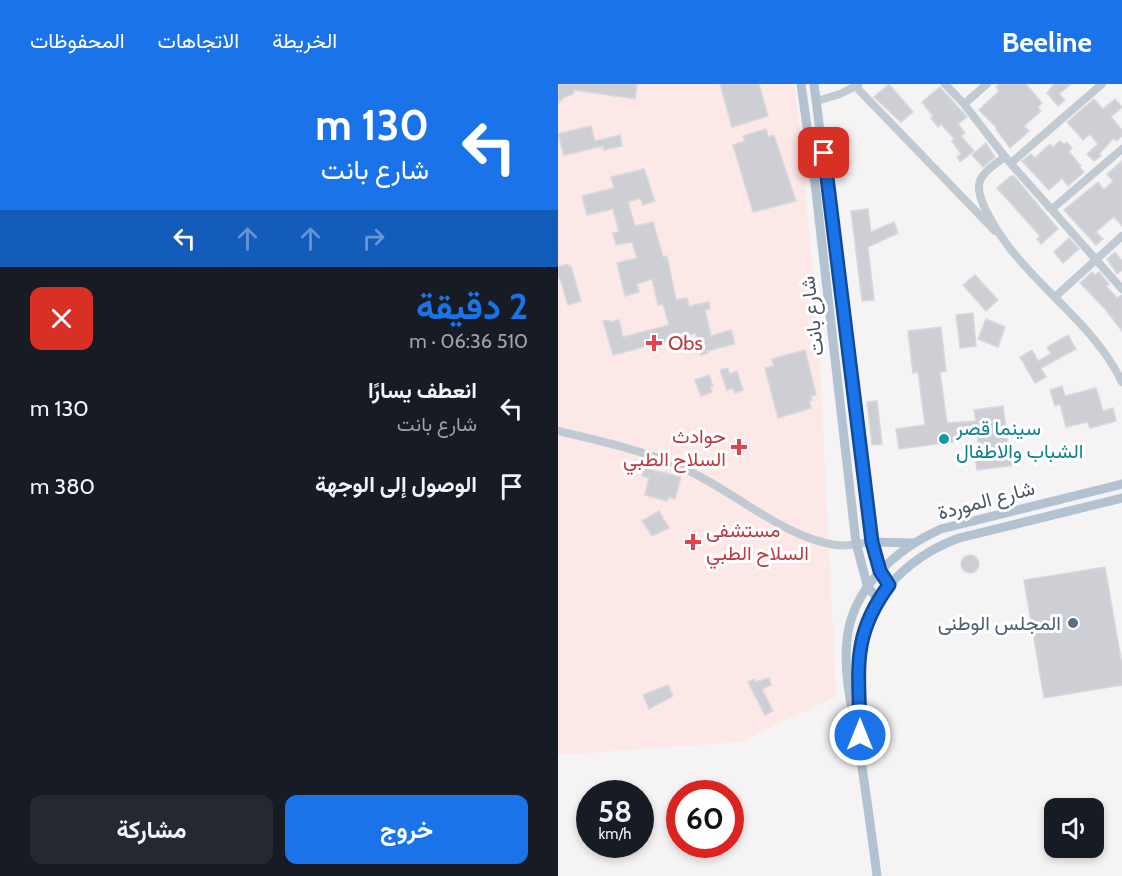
<!DOCTYPE html>
<html lang="ar">
<head>
<meta charset="utf-8">
<style>
	body { margin:0; font-family:Cabin,Vazirmatn,sans-serif; background:#242831; color:#f1f3f6; direction:rtl; height:100vh; display:flex; flex-direction:column; font-size:22px; white-space:nowrap }
	* { box-sizing:border-box; margin:0 }
	p { font-size:20px; color:#9ea1a6 }
	.icon { flex:none; width:33px; height:33px; fill:none; stroke:currentColor; stroke-width:2; stroke-linecap:round; stroke-linejoin:round }
	.map { position:relative; flex:1; overflow:hidden; direction:ltr }
	.panel { display:flex; flex-direction:column; background:#171b24; width:558px }
	.panel>* { flex:none }
	.banner { background:#1a73e8; color:#fff; overflow:hidden }
	.buttons { position:absolute; left:486px; top:714px; display:grid; gap:12px }
	.buttons a { display:grid; place-items:center; width:60px; height:60px; border-radius:12px; background:#171b24; box-shadow:0 3px 9px #0003; font-size:30px }
	.speed { position:absolute; left:18px; top:696px; display:flex; gap:12px; font-size:30px; font-weight:700; text-align:center }
	.speed>* { display:grid; place-content:center; width:78px; height:78px; border-radius:50%; background:#171b24; box-shadow:0 3px 9px #0003; line-height:1 }
	.speed small { font-size:15px; font-weight:400 }
	.speed .limit { border:9px solid #d22; background:#fff; color:#111 }
	.pin { position:absolute; display:grid; place-items:center; width:51px; height:51px; color:#fff; margin:-26px; border-radius:12px; box-shadow:0 3px 9px #0006 }
	.me { position:absolute; width:66px; margin:-33px; rotate:0deg; stroke-linejoin:round; filter:drop-shadow(0 0 4px #0008) }
	.turn { display:flex; align-items:center; gap:21px; height:126px; padding:0 30px; font-size:27px }
	.turn .icon { width:78px; height:78px; stroke-width:2.5 }
	.turn b { display:block; font-size:42px; line-height:51px }
	.lanes { display:flex; align-items:center; height:57px; padding:0 30px; background:#0003; justify-content:center; gap:30px; direction:ltr }
	.lanes .off { opacity:.35 }
	.round { display:grid; place-items:center; flex:none; width:63px; height:63px; border-radius:12px; background:#242831 }
	.headline { display:flex; align-items:center; justify-content:space-between; height:102px; padding:0 30px }
	h1 { font-size:36px; font-weight:700; line-height:45px; color:#1a73e8 }
	.action { display:flex; gap:12px; margin-top:auto; padding:12px 30px }
	.action a { flex:1; height:69px; border-radius:12px; background:#1a73e8; color:#fff; font-size:24px; font-weight:700; line-height:69px; text-align:center }
	.action a+a { background:#242831; color:#f1f3f6 }
	ul { padding:0; list-style:none }
	li { display:flex; align-items:center; gap:18px; height:78px; padding:0 30px }
	li div { flex:1 }
	li b { display:block; font-size:22px }
	li em { font-style:normal }
	header { display:flex; align-items:center; gap:36px; box-sizing:border-box; height:84px; padding:0 30px; background:#1a73e8; color:#fff }
	header strong { font-size:28px }
	nav { display:flex; gap:33px; margin-inline-start:auto; font-size:21px }
	main { display:flex; flex:1; min-height:0 }
	.map>svg:first-child { display:block }
	.medical { fill:#fce8e6 }
	.building { fill:#cdcfd5; stroke:#d7d9de; stroke-width:1.5 }
	.lines { fill:none; stroke-linecap:round; stroke-linejoin:round }
	.minor { stroke:#c1cad2; stroke-width:8 }
	.major { stroke:#b3c2d1; stroke-width:9 }
	.route-casing { stroke:#114b97; stroke-width:15 }
	.route { stroke:#1a73e8; stroke-width:10 }
	.health-dot { fill:#e0444e; stroke:#fff; stroke-width:2 }
	.culture-dot { fill:#0f9aa8; stroke:#fff; stroke-width:2 }
	.service-dot { fill:#5c6f8a; stroke:#fff; stroke-width:2 }
	.labels { text-anchor:middle; dominant-baseline:central; stroke-width:6; stroke-linejoin:round; paint-order:stroke }
	.street-label { font-size:20px; fill:#4a5661; stroke:#fff }
	.health-label { font-size:20px; fill:#be3a42; stroke:#fff; text-anchor:start }
	.culture-label { font-size:20px; fill:#0d838f; stroke:#fff; text-anchor:start }
	.service-label { font-size:20px; fill:#4e5e75; stroke:#fff; text-anchor:end }
</style>
</head>
<body>
<header>
<strong>Beeline</strong>
<nav><a>الخريطة</a><a>الاتجاهات</a><a>المحفوظات</a></nav>
</header>
<main>
<div class="map">
<svg width="564" height="792" viewBox="0 0 564 792">
	<rect width="100%" height="100%" fill="#f5f3f3"/>
	<polygon class="medical" points="0,0 236,0 237,2 260,241 278,612 182,658 0,671"/>
	<g class="building">
		<polygon points="0,0 79,0 77,15 16,6 15,10 5,14 0,20"/>
		<polygon points="162,0 201,0 210,32 174,43"/>
		<polygon points="331,0 355,28 343,38 316,13"/>
		<polygon points="441,0 468,0 484,19 480,23 483,27 466,42 471,47 452,64 438,45 439,44 421,26 441,7 438,3"/>
		<polygon points="496,0 513,0 501,10 507,16 500,22 489,9"/>
		<polygon points="382,3 409,33 400,40 407,49 403,52 416,67 402,78 399,73 403,70 394,57 396,55 383,40 380,43 373,34 375,32 364,18"/>
		<polygon points="536,15 545,25 557,15 564,23 553,33 564,46 564,52 558,57 556,54 541,70 543,72 536,77 529,70 540,60 532,50 525,56 509,38"/>
		<polygon points="33,42 37,57 62,51 64,62 46,66 45,62 6,71 0,50"/>
		<polygon points="208,45 210,53 216,51 238,117 195,128 175,61 187,57 185,52"/>
		<polygon points="502,57 506,60 509,58 514,64 511,68 523,82 521,83 526,88 510,102 504,94 491,106 464,77 473,70 477,74 492,60 495,63"/>
		<polygon points="428,59 437,73 425,83 414,71"/>
		<polygon points="564,77 564,142 556,133 554,134 538,148 545,155 538,161 506,126 540,98 546,106 555,97 549,90"/>
		<polygon points="86,85 97,117 85,121 82,114 70,118 77,142 95,138 105,173 109,172 118,216 129,214 131,222 151,218 152,225 147,226 153,252 173,246 177,260 149,267 150,269 143,271 138,256 138,249 55,271 45,237 51,236 52,238 61,236 65,253 111,241 105,220 100,221 94,195 79,200 81,208 67,212 59,179 79,174 74,158 58,161 55,149 61,148 55,125 29,131 24,112 56,104 53,93"/>
		<polygon points="453,92 456,92 500,145 483,160 479,155 482,152 439,104"/>
		<polygon points="310,125 313,148 336,138 340,149 310,163 316,216 304,217 293,127"/>
		<polygon points="511,154 521,165 505,179 496,168"/>
		<polygon points="557,168 564,177 564,186 559,190 549,175"/>
		<polygon points="10,180 11,183 13,182 23,217 10,221 2,194 0,195 0,183"/>
		<polygon points="534,188 537,191 541,188 551,200 548,202 559,214 564,211 564,247 547,225 522,199"/>
		<polygon points="417,191 440,216 428,227 405,201"/>
		<polygon points="415,229 418,262 402,264 398,231"/>
		<polygon points="428,235 447,243 440,263 420,255"/>
		<polygon points="383,243 388,287 382,288 389,339 418,337 416,326 445,322 450,360 456,360 458,381 419,386 416,364 421,364 419,352 401,354 401,357 341,365 338,345 367,341 360,288 355,289 350,247"/>
		<polygon points="510,251 518,265 483,284 488,293 477,299 462,273 474,266 480,277 493,270 489,263"/>
		<polygon points="247,266 258,311 253,312 254,316 251,317 253,324 220,334 207,284 216,282 214,275"/>
		<polygon points="170,284 171,290 179,287 185,306 177,309 175,304 169,306 162,286"/>
		<polygon points="151,291 155,302 152,303 154,308 143,312 137,296"/>
		<polygon points="504,302 507,312 538,304 545,327 555,324 558,337 532,344 530,338 508,343 502,320 497,322 492,306"/>
		<polygon points="319,317 324,360 314,361 309,318"/>
		<polygon points="87,384 123,393 117,415 111,413 109,417 87,411 91,394 84,392"/>
		<polygon points="101,427 111,444 94,452 84,437"/>
		<circle cx="412" cy="480" r="9"/>
		<polygon points="547,483 564,581 564,601 486,614 466,496"/>
		<polygon points="211,594 213,601 204,605 215,627 207,631 190,598 196,595 197,598"/>
		<polygon points="110,601 115,612 91,625 85,611"/>
	</g>
	<g class="lines">
		<g class="minor">
			<polyline points="387,0 406,20 447,73 564,205"/>
			<polyline points="298,3 437,147"/>
			<polyline points="259,17 282,10 300,1"/>
			<polyline points="406,20 429,0"/>
			<path d="M447,73c-9,7 -27,17 -26,30 0,13 9,27 15,38 35,59 98,95 128,157"/>
			<polyline points="453,79 544,0"/>
			<polyline points="494,125 564,65"/>
			<polyline points="497,213 564,152"/>
			<path d="M0,347c43,10 87,20 127,38 49,22 97,68 151,76 12,2 25,-2 36,-3"/>
		</g>
		<g class="major">
			<polyline points="243,0 257,99 298,459 310,504 321,515"/>
			<polyline points="256,0 314,458 322,487 331,501"/>
			<polyline points="314,458 355,459"/>
			<path d="M302,647c0,-23 -4,-47 -2,-70 4,-59 47,-103 101,-123l163,-40"/>
			<path d="M319,792c-5,-41 -11,-82 -17,-123 -6,-37 -17,-75 -13,-113 5,-52 49,-91 94,-111l181,-45"/>
		</g>
	</g>
	<g class="lines">
		<g class="route-casing">
			<path id="route" d="M266,69l48,389 8,29 9,14c-40,54 -29,88 -29,150"/>
		</g>
		<use href="#route" class="route"/>
	</g>
	<g class="health-dot">
		<path d="M93 250h6v6h6v6h-6v6h-6v-6h-6v-6h6z"/>
		<path d="M178 354h6v6h6v6h-6v6h-6v-6h-6v-6h6z"/>
		<path d="M132 449h6v6h6v6h-6v6h-6v-6h-6v-6h6z"/>
	</g>
	<circle class="culture-dot" cx="386" cy="355" r="6"/>
	<circle class="service-dot" cx="515" cy="539" r="6"/>
	<g class="labels">
		<g class="street-label">
			<text transform="translate(254 232) rotate(-97)">شارع بانت</text>
			<text transform="translate(428 416) rotate(-15)">شارع الموردة</text>
		</g>
		<g class="health-label">
			<text x="110" y="259">Obs</text>
			<text x="168" y="352" text-anchor="end">حوادث<tspan x="168" dy="23">السلاح الطبي</tspan></text>
			<text x="148" y="446">مستشفى<tspan x="148" dy="23">السلاح الطبي</tspan></text>
		</g>
		<g class="culture-label">
			<text x="398" y="344">سينما قصر<tspan x="398" dy="23">الشباب والاطفال</tspan></text>
		</g>
		<g class="service-label">
			<text x="503" y="539">المجلس الوطنى</text>
		</g>
	</g>
</svg>
<div class="buttons">
<a><svg class="icon" aria-label="sound" viewBox="0 0 24 24"><path d="M4 9h4l5-4v14l-5-4H4zM17 9q2 3 0 6"/></svg></a>
</div>
<div class="speed"><div>58<small>km/h</small></div><div class="limit">60</div></div>
<div class="pin" style="left:266px;top:69px;background:#d93025"><svg class="icon" aria-label="arrive" viewBox="0 0 24 24"><path d="M6 21V4h12l-3 4 3 4H6"/></svg></div>
<svg class="me" style="left:302px;top:651px" viewBox="-20 -20 40 40"><circle r="17" fill="#1a73e8" stroke="#fff" stroke-width="3"/><path d="M0-11L8 9 0 5-8 9z" fill="#fff"/></svg>
</div>
<section class="panel">
<div class="banner">
<div class="turn"><svg class="icon" aria-label="left" viewBox="0 0 24 24"><path d="M17 20v-9H6M10 6l-5 5 5 5"/></svg><div><b>130 m</b>شارع بانت</div></div>
<div class="lanes"><svg class="icon" aria-label="left" viewBox="0 0 24 24"><path d="M17 20v-9H6M10 6l-5 5 5 5"/></svg><svg class="icon off" aria-label="ahead" viewBox="0 0 24 24"><path d="M12 20V5M6 11l6-6 6 6"/></svg><svg class="icon off" aria-label="ahead" viewBox="0 0 24 24"><path d="M12 20V5M6 11l6-6 6 6"/></svg><svg class="icon off" aria-label="right" viewBox="0 0 24 24"><path d="M7 20v-9h11M14 6l5 5-5 5"/></svg></div>
</div>
<div class="headline"><div><h1>2 دقيقة</h1><p>510 m · 06:36</p></div><a class="round" style="background:#d93025;color:#fff"><svg class="icon" aria-label="close" viewBox="0 0 24 24"><path d="M6 6l12 12M18 6L6 18"/></svg></a></div>
<ul>
<li><svg class="icon" aria-label="left" viewBox="0 0 24 24"><path d="M17 20v-9H6M10 6l-5 5 5 5"/></svg><div><b>انعطف يسارًا</b><p>شارع بانت</p></div><em>130 m</em></li>
<li><svg class="icon" aria-label="arrive" viewBox="0 0 24 24"><path d="M6 21V4h12l-3 4 3 4H6"/></svg><div><b>الوصول إلى الوجهة</b></div><em>380 m</em></li>
</ul>
<div class="action"><a>خروج</a><a>مشاركة</a></div>
</section>
</main>
</body>
</html>
